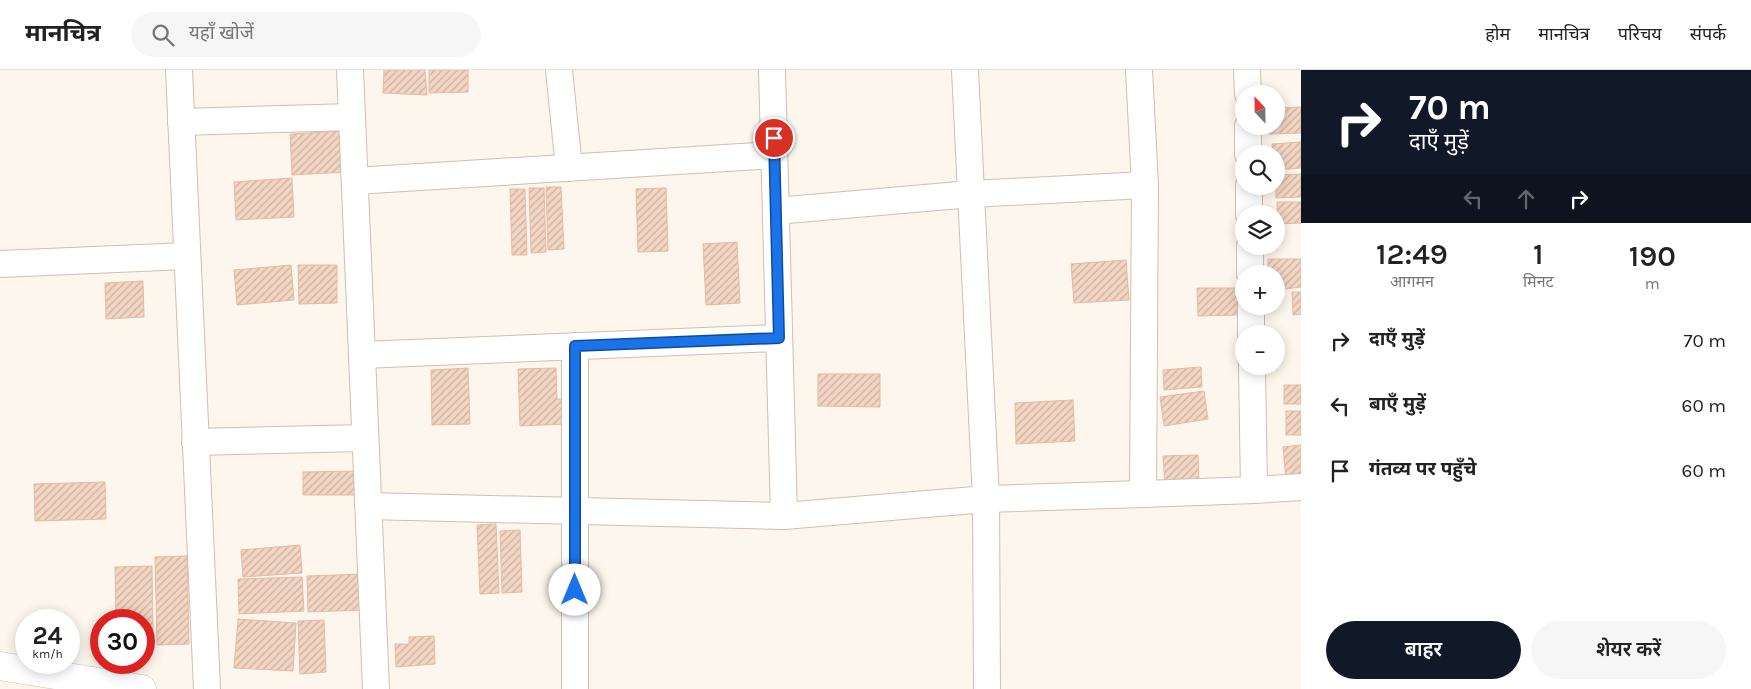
<!DOCTYPE html>
<html lang="hi">
<head>
<meta charset="utf-8">
<style>
	body { margin:0; font-family:Karla,"Noto Sans Devanagari",sans-serif; background:#f6f6f6; color:#222; height:100vh; display:flex; flex-direction:column; font-size:19px; white-space:nowrap }
	* { box-sizing:border-box; margin:0 }
	p { font-size:16px; color:#767676 }
	.icon { flex:none; width:28px; height:28px; fill:none; stroke:currentColor; stroke-width:2; stroke-linecap:round; stroke-linejoin:round }
	.map { position:relative; flex:1; overflow:hidden }
	.drawer { display:flex; flex-direction:column; background:#fff; width:450px }
	.drawer>* { flex:none }
	.hud { background:#111827; color:#fff; overflow:hidden }
	.needle { width:32px; rotate:338deg }
	.controls { position:absolute; left:1235px; top:15px; display:grid; gap:10px }
	.controls a { display:grid; place-items:center; width:50px; height:50px; border-radius:50%; background:#fff; box-shadow:0 2px 12px #0003; font-size:25px }
	.speed { position:absolute; left:15px; top:539px; display:flex; gap:10px; font-size:25px; font-weight:700; text-align:center }
	.speed>* { display:grid; place-content:center; width:65px; height:65px; border-radius:50%; background:#fff; box-shadow:0 2px 12px #0003; line-height:1 }
	.speed small { font-size:12px; font-weight:400 }
	.speed .limit { border:8px solid #d22; background:#fff; color:#111 }
	.pin { position:absolute; display:grid; place-items:center; width:42px; height:42px; color:#fff; margin:-21px; border:2px solid #fff; border-radius:50%; box-shadow:0 1px 5px #0007 }
	.me { position:absolute; width:55px; margin:-28px; rotate:0deg; stroke-linejoin:round; filter:drop-shadow(0 0 4px #0008) }
	.turn { display:flex; align-items:center; gap:18px; height:105px; padding:0 25px; font-size:22px }
	.turn .icon { width:65px; height:65px; stroke-width:2.5 }
	.turn b { display:block; font-size:35px; line-height:42px }
	.lanes { display:flex; align-items:center; height:48px; padding:0 25px; background:#0003; justify-content:center; gap:25px; direction:ltr }
	.lanes .off { opacity:.35 }
	.eta { display:flex; justify-content:space-evenly; align-items:center; height:85px; text-align:center }
	.eta b { font-size:30px; font-weight:600; line-height:35px }
	.button { display:flex; gap:10px; margin-top:auto; padding:10px 25px }
	.button a { flex:1; height:58px; border-radius:30px; background:#111827; color:#fff; font-size:20px; font-weight:600; line-height:58px; text-align:center }
	.button a+a { background:#f6f6f6; color:#222 }
	ul { padding:0; list-style:none }
	li { display:flex; align-items:center; gap:15px; height:65px; padding:0 25px }
	li div { flex:1 }
	li b { display:block; font-size:19px }
	li em { font-style:normal }
	header { display:flex; align-items:center; gap:30px; box-sizing:border-box; height:70px; padding:0 25px; background:#fff; border-bottom:1px solid #e0e0e0 }
	header strong { font-size:24px }
	nav { display:flex; gap:28px; margin-inline-start:auto; font-size:18px }
	.search { width:350px; height:45px; background:#f6f6f6; display:flex; align-items:center; gap:12px; box-sizing:border-box; padding:0 18px; border-radius:28px; color:#767676; font-size:19px }
	main { display:flex; flex:1; min-height:0 }
	.map>svg:first-child { display:block }
	.building { fill:url(#building-hatch); stroke:#e6bba3 }
	.lines { fill:none; stroke-linecap:round; stroke-linejoin:round }
	.minor-casing { stroke:#d1beb0; stroke-width:28 }
	.tertiary-casing { stroke:#d1beb0; stroke-width:29 }
	.minor { stroke:#fff; stroke-width:26 }
	.tertiary { stroke:#fff; stroke-width:28 }
	.route-casing { stroke:#114b97; stroke-width:12 }
	.route { stroke:#1a73e8; stroke-width:9 }
</style>
</head>
<body>
<header>
<strong>मानचित्र</strong>
<div class="search"><svg class="icon" aria-label="search" viewBox="0 0 24 24"><circle cx="10" cy="10" r="6"/><path d="M15 15l6 6"/></svg>यहाँ खोजें</div>
<nav><a>होम</a><a>मानचित्र</a><a>परिचय</a><a>संपर्क</a></nav>
</header>
<main>
<div class="map">
<svg width="1301" height="619" viewBox="0 0 1301 619">
	<defs>
		<pattern id="building-hatch" width="6" height="6" patternUnits="userSpaceOnUse" patternTransform="scale(1.25)"><rect width="6" height="6" fill="#f3d5c3"/><path d="M-1 1l2-2M0 6l6-6M5 7l2-2" fill="none" stroke="#cab0a1"/></pattern>
	</defs>
	<rect width="100%" height="100%" fill="#fdf6ec"/>
	<g class="building">
		<polygon points="384,0 425,0 427,25 383,23"/>
		<polygon points="429,0 468,0 468,22 429,23"/>
		<polygon points="1301,37 1301,63 1269,64 1269,56 1276,56 1276,38"/>
		<polygon points="345,61 347,102 292,105 290,64"/>
		<polygon points="1301,72 1301,98 1276,100 1276,84 1273,84 1272,74"/>
		<polygon points="1301,104 1301,127 1276,128 1276,105"/>
		<polygon points="292,108 294,147 236,150 234,112"/>
		<polygon points="546,117 561,117 564,179 548,180"/>
		<polygon points="529,118 544,118 546,182 531,183"/>
		<polygon points="666,118 668,181 638,182 636,119"/>
		<polygon points="510,119 525,119 527,185 512,185"/>
		<polygon points="1277,132 1301,132 1301,153 1278,154"/>
		<polygon points="737,172 740,233 706,235 703,174"/>
		<polygon points="1268,189 1301,189 1301,217 1276,220 1276,204 1268,204"/>
		<polygon points="1126,190 1129,230 1074,233 1071,194"/>
		<polygon points="291,195 294,230 237,235 234,200"/>
		<polygon points="298,195 337,195 337,233 299,234"/>
		<polygon points="143,211 144,247 106,249 105,213"/>
		<polygon points="1197,218 1241,218 1241,245 1198,246"/>
		<polygon points="1292,222 1301,222 1301,244 1293,245"/>
		<polygon points="1201,297 1202,317 1164,320 1163,300"/>
		<polygon points="468,298 470,354 432,355 431,300"/>
		<polygon points="556,298 557,329 567,329 568,354 520,356 518,299"/>
		<polygon points="818,304 880,304 880,337 818,336"/>
		<rect x="1284" y="315" width="17" height="19"/>
		<polygon points="1204,321 1208,349 1164,356 1160,327"/>
		<polygon points="1073,330 1075,371 1016,374 1015,333"/>
		<rect x="1286" y="341" width="15" height="24"/>
		<polygon points="1301,375 1301,409 1286,410 1283,377"/>
		<polygon points="1198,385 1199,413 1165,415 1163,386"/>
		<polygon points="359,401 359,425 303,425 303,402"/>
		<polygon points="105,412 106,449 35,451 34,414"/>
		<polygon points="496,454 499,523 480,524 477,455"/>
		<polygon points="520,460 522,522 502,523 500,461"/>
		<polygon points="300,475 302,503 243,507 241,480"/>
		<polygon points="187,486 189,574 157,575 155,487"/>
		<polygon points="152,496 153,565 144,565 144,550 116,550 115,497"/>
		<polygon points="364,504 365,540 308,542 307,506"/>
		<polygon points="302,507 304,541 239,544 238,509"/>
		<polygon points="238,549 296,553 293,601 234,598"/>
		<polygon points="324,550 326,602 300,604 298,551"/>
		<polygon points="434,566 435,594 396,597 395,574 409,574 409,567"/>
	</g>
	<g class="lines">
		<g class="minor-casing">
			<g id="minor">
				<polyline points="179,0 207,619"/>
				<polyline points="350,0 376,619"/>
				<polyline points="559,0 569,98"/>
				<polyline points="965,0 986,429 987,619"/>
				<polyline points="1139,0 1145,115 1143,424 1254,420 1252,296"/>
				<polyline points="1247,0 1248,24"/>
				<polyline points="181,52 352,47"/>
				<polyline points="1248,56 1248,84"/>
				<polyline points="355,111 774,85"/>
				<polyline points="1249,116 1249,144"/>
				<polyline points="776,141 971,124 1145,115"/>
				<polyline points="1250,176 1250,204"/>
				<polyline points="0,194 187,186"/>
				<polyline points="1251,236 1251,264"/>
				<polyline points="362,285 779,268"/>
				<polyline points="195,372 365,368"/>
				<polyline points="1254,420 1301,417"/>
				<polyline points="368,436 784,446 772,0"/>
				<polyline points="784,446 986,429 1143,424"/>
				<polyline points="575,619 575,276"/>
			</g>
		</g>
		<g class="tertiary-casing">
			<polyline id="tertiary" points="0,596 142,619"/>
		</g>
		<use href="#minor" class="minor"/>
		<use href="#tertiary" class="tertiary"/>
	</g>
	<g class="lines">
		<g class="route-casing">
			<polyline id="route" points="575,520 575,276 779,268 774,68"/>
		</g>
		<use href="#route" class="route"/>
	</g>
</svg>
<div class="controls">
<a><svg class="needle" viewBox="-14 -14 28 28"><path d="M0-13l5 13h-10z" fill="#e53935"/><path d="M0 13l5-13h-10z" fill="#767676"/></svg></a>
<a><svg class="icon" aria-label="search" viewBox="0 0 24 24"><circle cx="10" cy="10" r="6"/><path d="M15 15l6 6"/></svg></a>
<a><svg class="icon" aria-label="layers" viewBox="0 0 24 24"><path d="M12 4l9 5-9 5-9-5zM3 14l9 5 9-5"/></svg></a>
<a>+</a>
<a>−</a>
</div>
<div class="speed"><div>24<small>km/h</small></div><div class="limit">30</div></div>
<div class="pin" style="left:774px;top:68px;background:#d93025"><svg class="icon" aria-label="arrive" viewBox="0 0 24 24"><path d="M6 21V4h12l-3 4 3 4H6"/></svg></div>
<svg class="me" style="left:575px;top:520px" viewBox="-20 -20 40 40"><circle r="19" fill="#fff"/><path d="M0-13L10 11 0 6-10 11z" fill="#1a73e8"/></svg>
</div>
<section class="drawer">
<div class="hud">
<div class="turn"><svg class="icon" aria-label="right" viewBox="0 0 24 24"><path d="M7 20v-9h11M14 6l5 5-5 5"/></svg><div><b>70 m</b>दाएँ मुड़ें</div></div>
<div class="lanes"><svg class="icon off" aria-label="left" viewBox="0 0 24 24"><path d="M17 20v-9H6M10 6l-5 5 5 5"/></svg><svg class="icon off" aria-label="ahead" viewBox="0 0 24 24"><path d="M12 20V5M6 11l6-6 6 6"/></svg><svg class="icon" aria-label="right" viewBox="0 0 24 24"><path d="M7 20v-9h11M14 6l5 5-5 5"/></svg></div>
</div>
<div class="eta">
<div><b>12:49</b><p>आगमन</p></div>
<div><b>1</b><p>मिनट</p></div>
<div><b>190</b><p>m</p></div>
</div>
<ul>
<li><svg class="icon" aria-label="right" viewBox="0 0 24 24"><path d="M7 20v-9h11M14 6l5 5-5 5"/></svg><div><b>दाएँ मुड़ें</b></div><em>70 m</em></li>
<li><svg class="icon" aria-label="left" viewBox="0 0 24 24"><path d="M17 20v-9H6M10 6l-5 5 5 5"/></svg><div><b>बाएँ मुड़ें</b></div><em>60 m</em></li>
<li><svg class="icon" aria-label="arrive" viewBox="0 0 24 24"><path d="M6 21V4h12l-3 4 3 4H6"/></svg><div><b>गंतव्य पर पहुँचे</b></div><em>60 m</em></li>
</ul>
<div class="button"><a>बाहर</a><a>शेयर करें</a></div>
</section>
</main>
</body>
</html>
